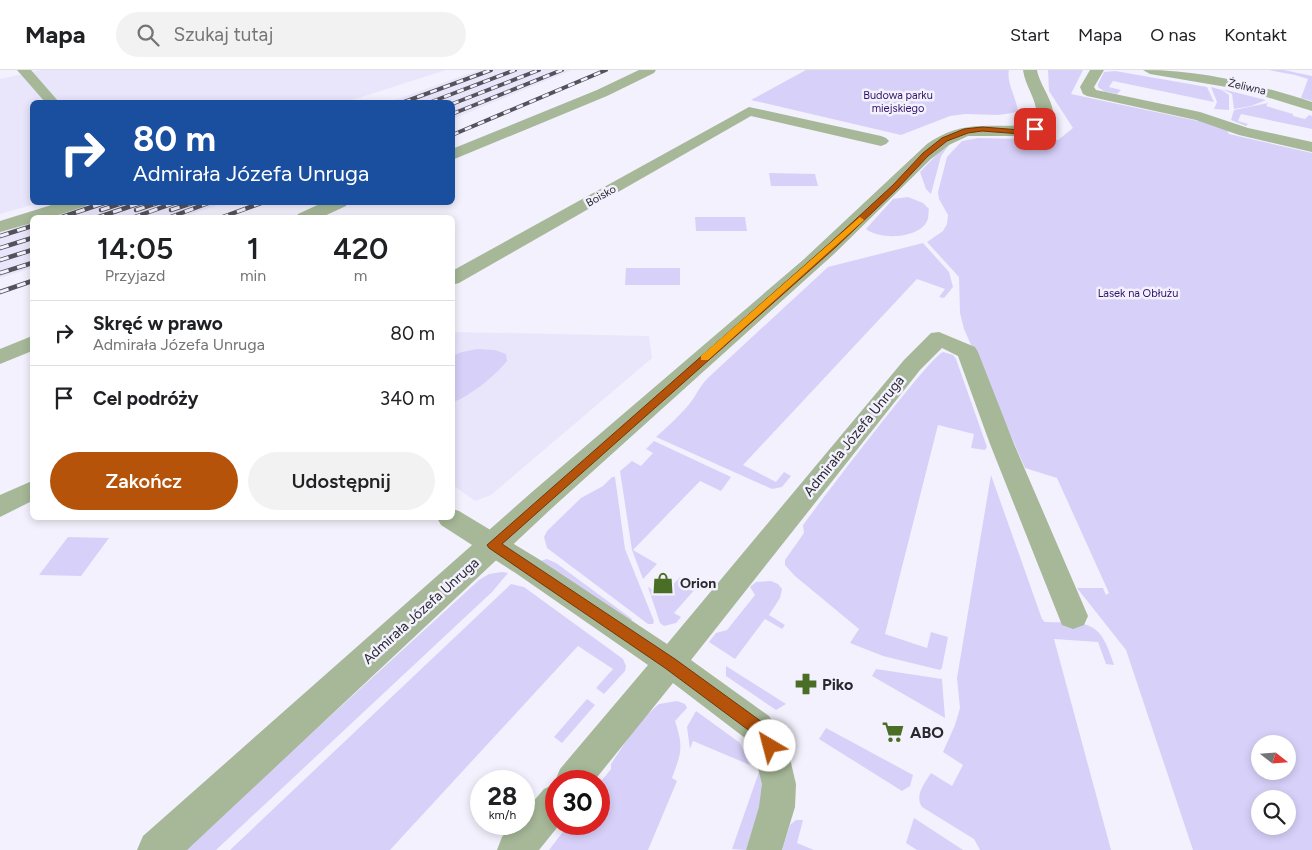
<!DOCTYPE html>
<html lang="pl">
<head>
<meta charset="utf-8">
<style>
	body { margin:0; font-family:Figtree,sans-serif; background:#f2f2f2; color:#202124; height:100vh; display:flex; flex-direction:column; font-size:19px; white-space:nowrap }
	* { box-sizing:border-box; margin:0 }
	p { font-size:16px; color:#757577 }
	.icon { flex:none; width:28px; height:28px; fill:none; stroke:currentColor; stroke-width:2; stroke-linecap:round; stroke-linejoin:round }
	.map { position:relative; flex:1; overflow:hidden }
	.sheet { position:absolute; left:30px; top:145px; width:425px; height:305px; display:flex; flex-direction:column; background:#fff; border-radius:8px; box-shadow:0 2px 8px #0003 }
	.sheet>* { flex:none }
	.top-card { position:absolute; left:30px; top:30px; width:425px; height:105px; border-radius:8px; box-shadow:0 2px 8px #0003; background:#1a4fa0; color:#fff; overflow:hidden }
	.needle { width:32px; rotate:107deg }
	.controls { position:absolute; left:1251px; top:665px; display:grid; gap:10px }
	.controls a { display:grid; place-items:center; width:45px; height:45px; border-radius:50%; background:#fff; box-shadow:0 2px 8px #0003; font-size:25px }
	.speed { position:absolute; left:470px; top:700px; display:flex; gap:10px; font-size:25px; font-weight:700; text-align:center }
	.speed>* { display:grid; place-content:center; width:65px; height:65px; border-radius:50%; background:#fff; box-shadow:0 2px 8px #0003; line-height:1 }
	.speed small { font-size:12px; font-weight:400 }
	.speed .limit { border:8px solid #d22; background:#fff; color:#111 }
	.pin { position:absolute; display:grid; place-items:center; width:42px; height:42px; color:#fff; margin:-21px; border-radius:10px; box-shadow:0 2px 8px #0006 }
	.me { position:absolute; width:55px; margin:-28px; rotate:323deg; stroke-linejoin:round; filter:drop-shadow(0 0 4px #0008) }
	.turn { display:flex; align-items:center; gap:18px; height:105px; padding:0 20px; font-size:22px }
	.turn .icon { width:65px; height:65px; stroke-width:2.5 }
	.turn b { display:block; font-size:35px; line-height:42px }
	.eta { display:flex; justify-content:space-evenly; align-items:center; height:85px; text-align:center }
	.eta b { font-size:30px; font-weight:600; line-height:35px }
	.cta { display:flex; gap:10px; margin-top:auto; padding:10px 20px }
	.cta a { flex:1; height:58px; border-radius:30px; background:#b45309; color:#fff; font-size:20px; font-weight:600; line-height:58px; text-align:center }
	.cta a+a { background:#f2f2f2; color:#202124 }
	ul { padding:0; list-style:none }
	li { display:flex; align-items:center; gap:15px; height:65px; padding:0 20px; border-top:1px solid #e0e0e0 }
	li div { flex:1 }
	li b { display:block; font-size:19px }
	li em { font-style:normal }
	header { display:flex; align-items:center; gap:30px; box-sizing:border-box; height:70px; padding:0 25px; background:#fff; border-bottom:1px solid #e0e0e0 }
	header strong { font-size:24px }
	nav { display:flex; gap:28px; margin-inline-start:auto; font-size:18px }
	.search { width:350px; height:45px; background:#f2f2f2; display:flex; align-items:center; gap:12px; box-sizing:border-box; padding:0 18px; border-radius:28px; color:#757577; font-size:19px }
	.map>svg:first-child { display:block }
	.built { fill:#e9e6fc }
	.green { fill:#d7d1f9; fill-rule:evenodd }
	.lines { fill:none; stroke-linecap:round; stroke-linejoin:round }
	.minor { fill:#a6b898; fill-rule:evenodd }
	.tertiary { fill:#a6b898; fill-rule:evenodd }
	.rail-far1-casing { stroke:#54535b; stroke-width:4 }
	.rail-casing { stroke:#54535b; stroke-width:4.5 }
	.rail-far1 { stroke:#f3f1fd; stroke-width:2.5; stroke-dasharray:7; stroke-linecap:butt }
	.rail { stroke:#f3f1fd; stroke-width:3; stroke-dasharray:9; stroke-linecap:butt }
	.route { fill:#b45309; stroke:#753606 }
	.slow { fill:#f59e0b }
	.labels { text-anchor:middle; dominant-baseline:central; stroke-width:5; stroke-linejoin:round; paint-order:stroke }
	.far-street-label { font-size:11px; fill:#29282f; stroke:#f3f1fd }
	.far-park-label { font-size:11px; fill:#321269; stroke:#f3f1fd }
	.street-label { font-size:14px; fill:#29282f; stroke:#f3f1fd }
	.poi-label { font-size:14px; font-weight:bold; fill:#29282f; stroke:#f3f1fd; text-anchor:start }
	.near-poi-label { font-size:16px; font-weight:bold; fill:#29282f; stroke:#f3f1fd; text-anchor:start }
</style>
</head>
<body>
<header>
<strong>Mapa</strong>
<div class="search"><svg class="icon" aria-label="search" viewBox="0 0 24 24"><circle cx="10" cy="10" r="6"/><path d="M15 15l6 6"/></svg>Szukaj tutaj</div>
<nav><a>Start</a><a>Mapa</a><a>O nas</a><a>Kontakt</a></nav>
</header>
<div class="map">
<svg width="1312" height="780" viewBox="0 0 1312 780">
	<rect width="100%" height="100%" fill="#f3f1fd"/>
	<g class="built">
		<polygon points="41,0 446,0 346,32 32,32 32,132 39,133 0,144 0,9"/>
		<polygon points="479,0 572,0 453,49 452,32 389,32"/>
		<polygon points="94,133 225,133 182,147 47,148"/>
		<polygon points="32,152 32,198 0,208 0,162"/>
		<polygon points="453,262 649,266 652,288 491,425 475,431 453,415"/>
	</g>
	<g class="green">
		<path d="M806,0h203c-3,13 8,28 9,42l-19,3 -34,-1 -15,2 -49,19 -150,-35z"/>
		<path d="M1048,0h35l-12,24 127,27 1,-2 28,11 2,4 83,19v697h-119l-67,-200 -49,-62h26l3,7 3,-2 -52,-115 -32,-10 -61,-139 -4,-16 -1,-36 -32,-35 16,-11 4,-7 1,-9 -9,-16 -1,-7 9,-35 15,-16 16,-3 80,2 15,-12 -24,-37zM1260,674h28v27h-28zM1260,729h28v27h-28z"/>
		<polygon points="1269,0 1284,0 1312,6 1312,31 1301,28 1308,9 1295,5"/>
		<polygon points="1115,1 1207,17 1214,32 1113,11 1109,17 1121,20 1117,24 1105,22 1098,17 1098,14 1104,2"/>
		<polygon points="1211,17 1222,20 1229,25 1229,40 1214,39 1217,32"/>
		<polygon points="1222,19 1266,30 1251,36 1234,39 1232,24"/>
		<polygon points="1268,33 1266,36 1293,44 1293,46 1305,49 1309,45 1312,46 1312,59 1241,44 1238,51 1248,54 1246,56 1231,50 1234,40"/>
		<polygon points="947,74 949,75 941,86 931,124 926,119 920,102"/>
		<polygon points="769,103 815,104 818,116 771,116"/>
		<path d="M908,127l15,6 6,6c-1,4 0,9 -2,12 -8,18 -48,19 -61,8l27,-30z"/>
		<polygon points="695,147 745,147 747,161 696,161"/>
		<path d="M923,173l26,29 4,15 -9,11 -5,-1 6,-8 -28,-10 -174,186 33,17 8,-10 7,4 -9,11 -10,2 -116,-52c13,-12 27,-24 37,-38 6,-9 9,-16 17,-23l118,-109z"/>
		<polygon points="626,198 680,198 680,215 625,215"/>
		<path d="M477,279l18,1 11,4 1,7c-11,14 -38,36 -54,41v-46l9,-4z"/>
		<path d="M943,282l10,3 3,4 31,88 -2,3 -14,-2 3,-14 -36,-9 -53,209 42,14 4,-16 17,5 -6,31 -2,2 -57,-14 -33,-13 9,-14 -64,-53 -10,-11v-5l19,-27 -1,-8c16,-21 127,-169 140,-173z"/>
		<polygon points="654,371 731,407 721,421 700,411 633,480 657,494 643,509 632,480 620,401 632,391 641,396 653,383 646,379"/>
		<path d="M991,405l51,144 3,3c44,1 55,-3 69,43l-8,-1 -8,-22 -44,-3 57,211h-131l-6,-11 -52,-32c-8,-12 3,-24 9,-34l21,13 11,-21 -20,-13 12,-27 5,-17 -3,-30z"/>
		<polygon points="612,407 615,407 625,479 654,551 653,554 648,554 547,478 544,467 547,461 581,428 603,416"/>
		<polygon points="68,467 109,468 81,506 39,505"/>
		<polygon points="547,489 556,493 632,549 630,552 540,491"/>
		<polygon points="502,502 508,503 492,522 216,780 184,780 479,510 489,504"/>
		<polygon points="680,507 697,517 674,543 681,547 676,553 664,556 660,553 648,517 663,526"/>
		<polygon points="771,511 778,514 782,519 780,528 769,545 785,555 782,559 765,549 735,589 709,572 716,563 727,560 755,525 750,517 756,512"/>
		<polygon points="511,514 524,517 623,589 626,596 625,601 604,624 596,618 613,599 578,576 390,780 230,780"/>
		<polygon points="726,596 786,634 776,640 726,606"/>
		<polygon points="876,599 942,609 945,648 872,606"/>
		<polygon points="587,629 595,635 562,673 554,667"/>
		<path d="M677,631l8,3 2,4 -12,13c9,27 6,32 -3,57l5,3 -29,69h-99l20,-26h30v-40l12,-15v-5l27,-41 21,-19z"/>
		<polygon points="696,641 740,673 750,695 693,671 690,679 687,657"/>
		<polygon points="826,658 913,705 910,716 902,721 819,669"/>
		<polygon points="760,699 762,702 762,729 746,780 732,779"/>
		<polygon points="914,748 963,780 917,780 906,773"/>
		<polygon points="796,750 803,750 797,773 814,780 782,780 790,755"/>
	</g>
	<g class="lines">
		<g class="minor">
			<polygon points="17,0 31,0 59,32 45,32"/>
			<polygon points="639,0 656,0 654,3 607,26 452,90 452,79 597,20"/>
			<polygon points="1090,0 1104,0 1094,17 1096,20 1200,42 1248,58 1312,72 1312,82 1239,65 1196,50 1087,26 1083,24 1080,17"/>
			<path d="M1143,0c61,0 112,14 169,32v9l-68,-21 -94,-16z"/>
			<polygon points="749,37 881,66 886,68 889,71 886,74 881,76 751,46 459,213 452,215 452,201"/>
			<polygon points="61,132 88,132 86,136 49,148 32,148 32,153 0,162 0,151"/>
			<polygon points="324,132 348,132 346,136 320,148 296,148 298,144"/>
			<polygon points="939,262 975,277 978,282 1014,374 1088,546 1084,555 1073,559 1062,555 990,374 958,286 942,278 920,300 691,590 769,646 782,665 787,676 796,714 795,737 782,780 746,780 759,737 762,714 754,682 745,668 673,613 594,711 556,711 556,754 560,754 539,780 497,780 502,767 513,754 524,754 524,742 544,719 556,713 555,711 560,699 648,595 517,504 441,455 437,448 452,448 452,439 459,441 537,488 667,574 904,290 931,263"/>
			<polygon points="32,266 32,281 0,294 0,279"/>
			<polygon points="32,411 32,431 0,447 0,425"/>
		</g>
		<path class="tertiary" d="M1023,0h14c3,18 25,40 13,57l-30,9h-52l-19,9 -18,14 -97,95 -282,254 -365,342h-50l6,-14 389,-344 271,-232 124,-116c17,-12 35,-18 55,-18 19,-1 37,2 54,-5 4,-18 -11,-34 -13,-51z"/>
		<g class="rail-far1-casing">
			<g id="rail-far1">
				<polyline points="404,32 491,0"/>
				<polyline points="431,32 515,0"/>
				<polyline points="452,34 539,0"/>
				<polyline points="452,44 562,0"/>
				<polyline points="452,65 606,0"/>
			</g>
		</g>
		<g class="rail-casing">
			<g id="rail">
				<polyline points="101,140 125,132"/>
				<polyline points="136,140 160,132"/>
				<polyline points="171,140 195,132"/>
				<polyline points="59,148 107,132"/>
				<polyline points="96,148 143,132"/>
				<polyline points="132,148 177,132"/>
				<polyline points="168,148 211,132"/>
				<polyline points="220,148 264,132"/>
				<polyline points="0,166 32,156"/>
				<polyline points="0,178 32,168"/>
				<polyline points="0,190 32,180"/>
				<polyline points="0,203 32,193"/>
				<polyline points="0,222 32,211"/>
			</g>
		</g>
		<use href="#rail-far1" class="rail-far1"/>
		<use href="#rail" class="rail"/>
	</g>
	<polygon class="route" points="982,57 1021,60 1035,57 1039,59 1021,64 982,61 968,63 947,71 928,86 898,118 836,177 502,474 675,589 762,652 777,676 775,681 770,683 764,681 751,662 665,598 489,478 487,475 830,173 893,115 923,83 942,68 964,59"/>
	<polygon class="slow" points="860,147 864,150 863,151 708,290 701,290 701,286"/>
	<defs>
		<g id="shop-bare" transform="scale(1.725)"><path d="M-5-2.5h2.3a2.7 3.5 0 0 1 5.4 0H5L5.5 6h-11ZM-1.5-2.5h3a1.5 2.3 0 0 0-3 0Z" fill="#4b6e27" stroke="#f3f1fd" stroke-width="2.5" paint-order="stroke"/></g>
		<g id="pharmacy-bare" transform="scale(1.725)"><path d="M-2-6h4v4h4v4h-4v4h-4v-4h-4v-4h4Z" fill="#4b6e27" stroke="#f3f1fd" stroke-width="2.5" paint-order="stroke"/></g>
		<g id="supermarket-bare" transform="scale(1.725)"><path d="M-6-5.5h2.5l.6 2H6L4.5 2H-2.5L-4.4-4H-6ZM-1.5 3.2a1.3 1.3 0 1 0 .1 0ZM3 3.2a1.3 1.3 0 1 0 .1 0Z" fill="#4b6e27" stroke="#f3f1fd" stroke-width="2.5" paint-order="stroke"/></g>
	</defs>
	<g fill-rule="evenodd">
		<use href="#shop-bare" x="663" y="513"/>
		<use href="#pharmacy-bare" x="806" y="614"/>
		<use href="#supermarket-bare" x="893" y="662"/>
	</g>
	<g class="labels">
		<g class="far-street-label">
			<text transform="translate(1247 17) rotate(13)">Żeliwna</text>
			<text transform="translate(601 126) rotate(-29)">Boisko</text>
		</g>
		<g class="far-park-label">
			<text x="898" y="25">Budowa parku<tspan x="898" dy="13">miejskiego</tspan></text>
			<text x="1138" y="223">Lasek na Obłużu</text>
		</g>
		<g class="street-label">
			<text transform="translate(854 366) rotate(-51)">Admirała Józefa Unruga</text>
			<text transform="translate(421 541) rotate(-42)">Admirała Józefa Unruga</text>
		</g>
		<g class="poi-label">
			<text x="680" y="513">Orion</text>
		</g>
		<g class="near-poi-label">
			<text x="822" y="614">Piko</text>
			<text x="910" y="662">ABO</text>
		</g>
	</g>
</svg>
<div class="controls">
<a><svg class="needle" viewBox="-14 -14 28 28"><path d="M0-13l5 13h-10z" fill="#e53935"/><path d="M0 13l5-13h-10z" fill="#757577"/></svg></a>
<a><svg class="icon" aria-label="search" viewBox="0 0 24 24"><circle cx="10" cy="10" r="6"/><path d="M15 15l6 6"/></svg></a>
</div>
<div class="speed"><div>28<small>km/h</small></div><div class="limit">30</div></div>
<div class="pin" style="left:1035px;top:59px;background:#d93025"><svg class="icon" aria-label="arrive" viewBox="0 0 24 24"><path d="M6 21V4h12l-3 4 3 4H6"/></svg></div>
<svg class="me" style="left:770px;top:676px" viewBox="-20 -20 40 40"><circle r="19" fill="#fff"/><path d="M0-13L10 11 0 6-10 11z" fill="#b45309"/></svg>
<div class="top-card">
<div class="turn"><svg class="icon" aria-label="right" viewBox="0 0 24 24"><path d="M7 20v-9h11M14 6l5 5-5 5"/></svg><div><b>80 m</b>Admirała Józefa Unruga</div></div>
</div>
<section class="sheet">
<div class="eta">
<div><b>14:05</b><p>Przyjazd</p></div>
<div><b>1</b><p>min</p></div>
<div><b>420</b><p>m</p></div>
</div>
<ul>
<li><svg class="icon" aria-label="right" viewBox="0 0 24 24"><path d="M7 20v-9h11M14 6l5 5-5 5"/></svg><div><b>Skręć w prawo</b><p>Admirała Józefa Unruga</p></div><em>80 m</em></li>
<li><svg class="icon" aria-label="arrive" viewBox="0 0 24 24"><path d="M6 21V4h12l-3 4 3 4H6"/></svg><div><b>Cel podróży</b></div><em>340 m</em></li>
</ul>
<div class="cta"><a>Zakończ</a><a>Udostępnij</a></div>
</section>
</div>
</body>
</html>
